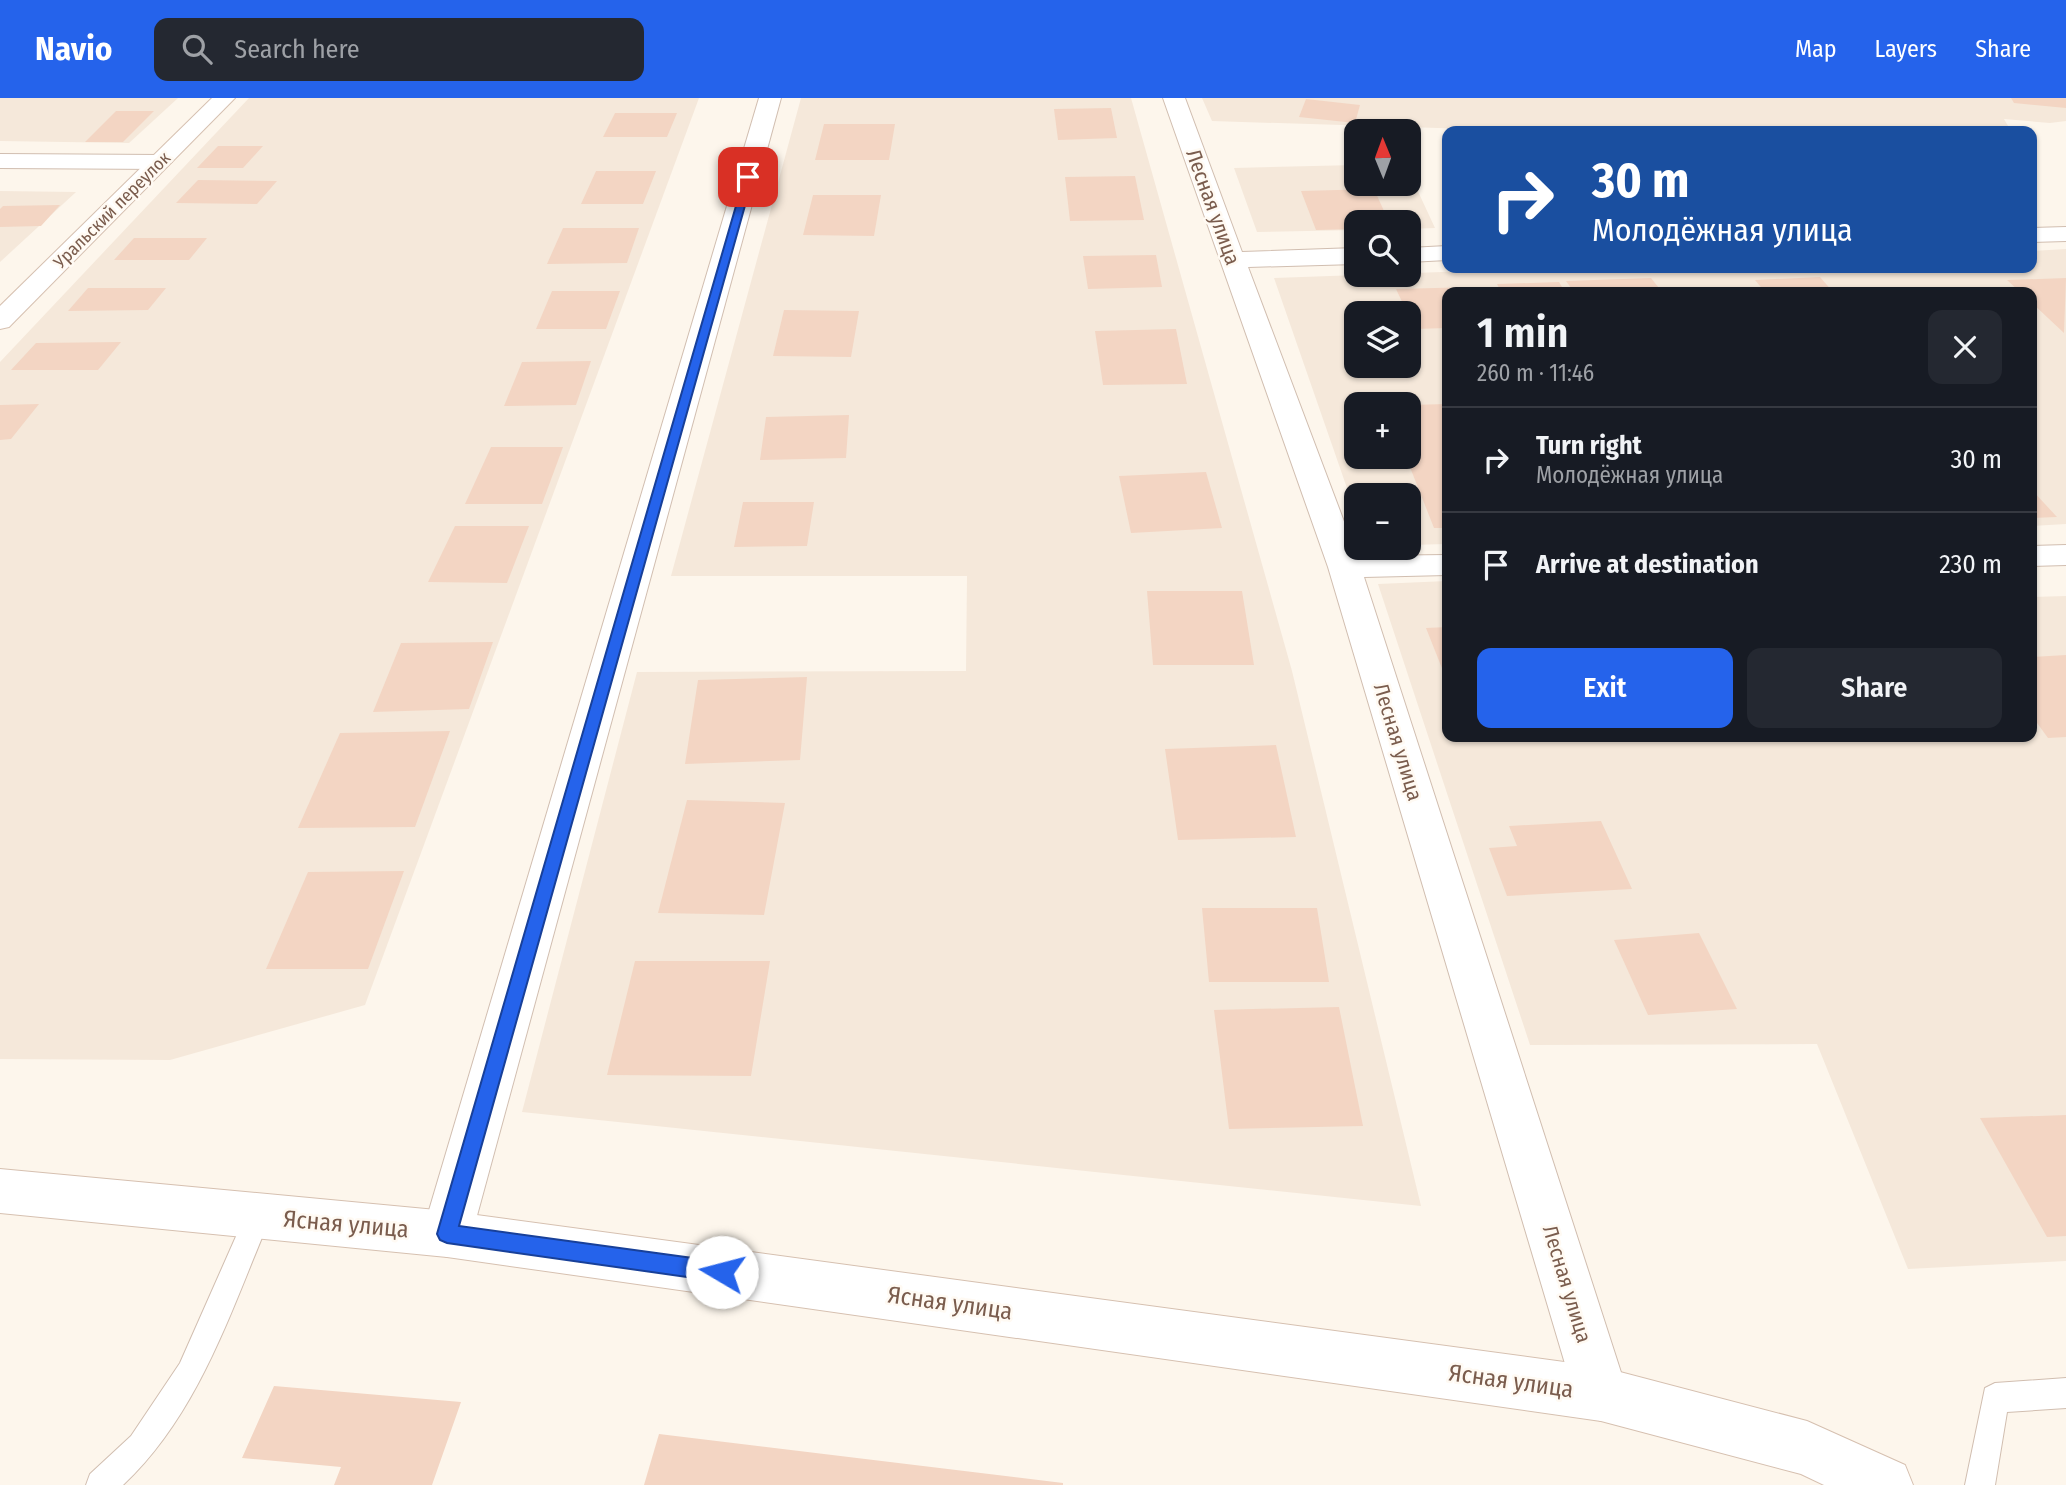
<!DOCTYPE html>
<html lang="en">
<head>
<meta charset="utf-8">
<style>
	body { margin:0; font-family:"Fira Sans Condensed",sans-serif; background:#242831; color:#f1f3f6; height:100vh; display:flex; flex-direction:column; font-size:26px; white-space:nowrap }
	* { box-sizing:border-box; margin:0 }
	p { font-size:23px; color:#9ea1a6 }
	.icon { flex:none; width:38px; height:38px; fill:none; stroke:currentColor; stroke-width:2; stroke-linecap:round; stroke-linejoin:round }
	.map { position:relative; flex:1; overflow:hidden }
	.details { position:absolute; left:1442px; top:189px; width:595px; height:455px; display:flex; flex-direction:column; background:#171b24; border-radius:14px; box-shadow:0 2px 5px #0004 }
	.details>* { flex:none }
	.guide { position:absolute; left:1442px; top:28px; width:595px; height:147px; border-radius:14px; box-shadow:0 2px 5px #0004; background:#1a4fa0; color:#fff; overflow:hidden }
	.needle { width:46px; rotate:359deg }
	.buttons { position:absolute; left:1344px; top:21px; display:grid; gap:14px }
	.buttons a { display:grid; place-items:center; width:77px; height:77px; border-radius:14px; background:#171b24; box-shadow:0 2px 5px #0004; font-size:35px }
	.pin { position:absolute; display:grid; place-items:center; width:60px; height:60px; color:#fff; margin:-30px; border-radius:14px; box-shadow:0 4px 10px #0006 }
	.me { position:absolute; width:77px; margin:-38px; rotate:278deg; stroke-linejoin:round; filter:drop-shadow(0 0 5px #0008) }
	.turn { display:flex; align-items:center; gap:24px; height:147px; padding:0 35px; font-size:32px }
	.turn .icon { width:91px; height:91px; stroke-width:2.5 }
	.turn b { display:block; font-size:49px; line-height:60px }
	.round { display:grid; place-items:center; flex:none; width:74px; height:74px; border-radius:14px; background:#242831 }
	.summary { display:flex; align-items:center; justify-content:space-between; height:119px; padding:0 35px }
	h1 { font-size:42px; font-weight:600; line-height:52px }
	.button { display:flex; gap:14px; margin-top:auto; padding:14px 35px }
	.button a { flex:1; height:80px; border-radius:14px; background:#2563eb; color:#fff; font-size:28px; font-weight:600; line-height:80px; text-align:center }
	.button a+a { background:#242831; color:#f1f3f6 }
	ul { padding:0; list-style:none }
	li { display:flex; align-items:center; gap:21px; height:105px; padding:0 35px; border-top:2px solid #363941 }
	li div { flex:1 }
	li b { display:block; font-size:26px }
	li em { font-style:normal }
	header { display:flex; align-items:center; gap:42px; box-sizing:border-box; height:98px; padding:0 35px; background:#2563eb; color:#fff }
	header strong { font-size:33px }
	nav { display:flex; gap:38px; margin-inline-start:auto; font-size:24px }
	.search { width:490px; height:63px; background:#242831; display:flex; align-items:center; gap:18px; box-sizing:border-box; padding:0 24px; border-radius:14px; color:#9ea1a6; font-size:26px }
	.map>svg:first-child { display:block }
	.residential { fill:#f5e8da; fill-rule:evenodd }
	.building { fill:#f3d5c3 }
	.lines { fill:none; stroke-linecap:round; stroke-linejoin:round }
	.lane-casing { stroke:#d1beb0; stroke-width:2 }
	.street-casing { stroke:#d1beb0; stroke-width:2 }
	.secondary-casing { stroke:#d6c0b0; stroke-width:2 }
	.lane { fill:#fff; fill-rule:evenodd }
	.street { fill:#fff; fill-rule:evenodd }
	.secondary { fill:#fff; fill-rule:evenodd }
	.route { fill:#2563eb; stroke:#184099; stroke-width:2 }
	.labels { text-anchor:middle; dominant-baseline:central; stroke-width:5; stroke-linejoin:round; paint-order:stroke }
	.far-street-label { font-size:18px; fill:#7a5c4d; stroke:#fffaf3 }
	.street-label { font-size:21px; fill:#7a5c4d; stroke:#fffaf3 }
	.near-street-label { font-size:24px; fill:#7a5c4d; stroke:#fffaf3 }
</style>
</head>
<body>
<header>
<strong>Navio</strong>
<div class="search"><svg class="icon" aria-label="search" viewBox="0 0 24 24"><circle cx="10" cy="10" r="6"/><path d="M15 15l6 6"/></svg>Search here</div>
<nav><a>Map</a><a>Layers</a><a>Share</a></nav>
</header>
<div class="map">
<svg width="2066" height="1387" viewBox="0 0 2066 1387">
	<rect width="100%" height="100%" fill="#fdf6ec"/>
	<g class="residential">
		<polygon points="0,0 178,0 129,45 0,43"/>
		<polygon points="249,0 699,0 365,907 170,962 0,961 0,264"/>
		<polygon points="801,0 1131,0 1292,573 1421,1108 522,1014 637,574 966,573 967,478 671,478"/>
		<polygon points="1202,0 2066,0 2066,23 2050,25 2004,21 2011,33 1532,33 1212,23"/>
		<polygon points="1356,67 1356,86 1409,86 1409,74 1435,130 1409,131 1409,124 1356,124 1356,132 1257,134 1234,70"/>
		<polygon points="0,93 76,94 0,164"/>
		<path d="M2066,151v275l-34,2v-234h-585v252l-38,1v-50h-53v19l-82,-236 277,-10h481v-17zM1356,215h53v53h-53zM1356,306h53v53h-53z"/>
		<polygon points="1447,483 1447,639 2032,639 2032,499 2066,498 2066,1163 1908,1171 1817,946 1530,947 1378,486"/>
	</g>
	<g class="building">
		<polygon points="2011,0 2066,0 2066,10 2014,5"/>
		<polygon points="1306,1 1360,7 1355,25 1299,19"/>
		<polygon points="1111,10 1117,40 1058,42 1054,11"/>
		<polygon points="116,13 154,13 123,44 85,44"/>
		<polygon points="615,15 677,15 667,39 603,39"/>
		<polygon points="824,26 895,26 889,62 815,62"/>
		<polygon points="218,48 263,48 243,70 197,70"/>
		<polygon points="596,73 656,73 643,106 581,106"/>
		<polygon points="1135,78 1144,122 1070,123 1065,79"/>
		<polygon points="198,82 277,83 257,106 176,105"/>
		<polygon points="1374,91 1389,124 1356,124 1356,131 1316,132 1301,93"/>
		<polygon points="813,97 881,97 874,138 803,137"/>
		<polygon points="60,107 41,128 0,129 0,111 3,108"/>
		<polygon points="563,130 639,130 627,165 547,166"/>
		<polygon points="134,140 207,140 189,162 114,162"/>
		<polygon points="1156,157 1162,189 1088,191 1083,158"/>
		<polygon points="1820,179 1833,194 1765,194 1755,182"/>
		<polygon points="1651,180 1662,194 1574,194 1566,183"/>
		<polygon points="2066,180 2064,235 2032,205 2032,194 2020,194 2007,182"/>
		<polygon points="1559,184 1565,194 1501,194 1497,186"/>
		<polygon points="1474,189 1477,194 1447,194 1447,230 1415,231 1396,191"/>
		<polygon points="88,190 166,190 148,212 68,213"/>
		<polygon points="552,193 620,193 606,231 536,231"/>
		<polygon points="784,212 859,213 851,259 773,258"/>
		<polygon points="1176,231 1187,286 1103,287 1095,233"/>
		<polygon points="121,244 98,272 11,272 36,245"/>
		<polygon points="591,263 576,307 504,308 522,264"/>
		<polygon points="39,306 11,341 0,342 0,307"/>
		<polygon points="1447,306 1447,430 1434,430 1406,359 1409,359 1409,307"/>
		<polygon points="849,317 846,360 760,362 766,319"/>
		<polygon points="491,349 563,349 542,406 465,406"/>
		<polygon points="1206,374 1222,430 1131,435 1119,378"/>
		<polygon points="2032,392 2057,419 2032,420"/>
		<polygon points="743,404 814,404 807,448 734,449"/>
		<polygon points="455,428 529,428 507,485 428,484"/>
		<polygon points="1147,493 1242,493 1254,567 1153,567"/>
		<polygon points="1447,529 1447,583 1426,530"/>
		<polygon points="493,544 469,611 373,614 401,545"/>
		<polygon points="2066,557 2066,639 2048,640 2032,618 2032,559"/>
		<polygon points="807,579 800,662 685,666 698,582"/>
		<polygon points="450,633 415,729 298,730 340,635"/>
		<polygon points="1276,647 1296,739 1178,742 1165,651"/>
		<polygon points="687,702 785,705 764,817 658,815"/>
		<polygon points="1601,723 1632,791 1507,798 1489,750 1517,748 1509,728"/>
		<polygon points="404,773 368,871 266,871 308,774"/>
		<polygon points="1202,810 1317,810 1329,884 1209,884"/>
		<polygon points="1699,835 1737,911 1648,917 1614,842"/>
		<polygon points="635,863 770,863 751,978 607,977"/>
		<polygon points="1339,909 1363,1028 1229,1031 1214,912"/>
		<polygon points="2066,1017 2066,1138 2047,1139 1980,1020"/>
		<polygon points="274,1288 461,1304 432,1387 334,1387 341,1369 242,1360"/>
		<polygon points="659,1336 1063,1385 1063,1387 644,1387"/>
	</g>
	<g class="lines">
		<g class="lane-casing">
			<g id="lane">
				<path d="M258,1106l9,3 4,9c-40,94 -72,198 -148,269h-37l4,-11 41,-38 49,-73 69,-156z"/>
				<polygon points="2066,1280 2066,1310 2007,1314 1995,1387 1965,1387 1985,1290 1995,1285"/>
			</g>
		</g>
		<g class="street-casing">
			<g id="street">
				<polygon points="759,0 781,0 472,1136 464,1152 447,1159 430,1152 422,1136"/>
				<polygon points="1163,0 1185,0 1242,154 1356,150 1356,166 1248,169 1357,458 1447,457 1447,477 1364,479 1628,1296 1620,1315 1601,1323 1582,1315 1574,1296 1328,469"/>
				<polygon points="0,56 161,57 172,64 161,71 0,70"/>
				<polygon points="2066,129 2066,143 2032,144 2032,130"/>
				<polygon points="1447,148 1447,162 1409,164 1409,150"/>
				<polygon points="2066,447 2066,467 2032,468 2032,448"/>
			</g>
		</g>
		<g class="secondary-casing">
			<g id="secondary">
				<polygon points="212,0 235,0 9,229 0,231 0,208"/>
				<polygon points="0,1071 447,1113 1601,1269 1807,1323 1905,1367 1913,1387 1824,1387 1801,1376 1601,1323 447,1159 0,1115"/>
			</g>
		</g>
		<use href="#lane" class="lane"/>
		<use href="#street" class="street"/>
		<use href="#secondary" class="secondary"/>
	</g>
	<polygon class="route" points="745,77 753,79 459,1128 722,1164 729,1167 732,1174 729,1181 722,1184 447,1145 440,1142 437,1136"/>
	<g class="labels">
		<g class="far-street-label">
			<text transform="translate(112 112) rotate(-45)">Уральский переулок</text>
		</g>
		<g class="street-label">
			<text transform="translate(1213 109) rotate(70)">Лесная улица</text>
			<text transform="translate(1398 644) rotate(73)">Лесная улица</text>
			<text transform="translate(1567 1186) rotate(73)">Лесная улица</text>
		</g>
		<g class="near-street-label">
			<text transform="translate(346 1126) rotate(5)">Ясная улица</text>
			<text transform="translate(950 1205) rotate(8)">Ясная улица</text>
			<text transform="translate(1511 1283) rotate(8)">Ясная улица</text>
		</g>
	</g>
</svg>
<div class="buttons">
<a><svg class="needle" viewBox="-14 -14 28 28"><path d="M0-13l5 13h-10z" fill="#e53935"/><path d="M0 13l5-13h-10z" fill="#9ea1a6"/></svg></a>
<a><svg class="icon" aria-label="search" viewBox="0 0 24 24"><circle cx="10" cy="10" r="6"/><path d="M15 15l6 6"/></svg></a>
<a><svg class="icon" aria-label="layers" viewBox="0 0 24 24"><path d="M12 4l9 5-9 5-9-5zM3 14l9 5 9-5"/></svg></a>
<a>+</a>
<a>−</a>
</div>
<div class="pin" style="left:748px;top:79px;background:#d93025"><svg class="icon" aria-label="arrive" viewBox="0 0 24 24"><path d="M6 21V4h12l-3 4 3 4H6"/></svg></div>
<svg class="me" style="left:722px;top:1174px" viewBox="-20 -20 40 40"><circle r="19" fill="#fff"/><path d="M0-13L10 11 0 6-10 11z" fill="#2563eb"/></svg>
<div class="guide">
<div class="turn"><svg class="icon" aria-label="right" viewBox="0 0 24 24"><path d="M7 20v-9h11M14 6l5 5-5 5"/></svg><div><b>30 m</b>Молодёжная улица</div></div>
</div>
<section class="details">
<div class="summary"><div><h1>1 min</h1><p>260 m · 11:46</p></div><a class="round"><svg class="icon" aria-label="close" viewBox="0 0 24 24"><path d="M6 6l12 12M18 6L6 18"/></svg></a></div>
<ul>
<li><svg class="icon" aria-label="right" viewBox="0 0 24 24"><path d="M7 20v-9h11M14 6l5 5-5 5"/></svg><div><b>Turn right</b><p>Молодёжная улица</p></div><em>30 m</em></li>
<li><svg class="icon" aria-label="arrive" viewBox="0 0 24 24"><path d="M6 21V4h12l-3 4 3 4H6"/></svg><div><b>Arrive at destination</b></div><em>230 m</em></li>
</ul>
<div class="button"><a>Exit</a><a>Share</a></div>
</section>
</div>
</body>
</html>
